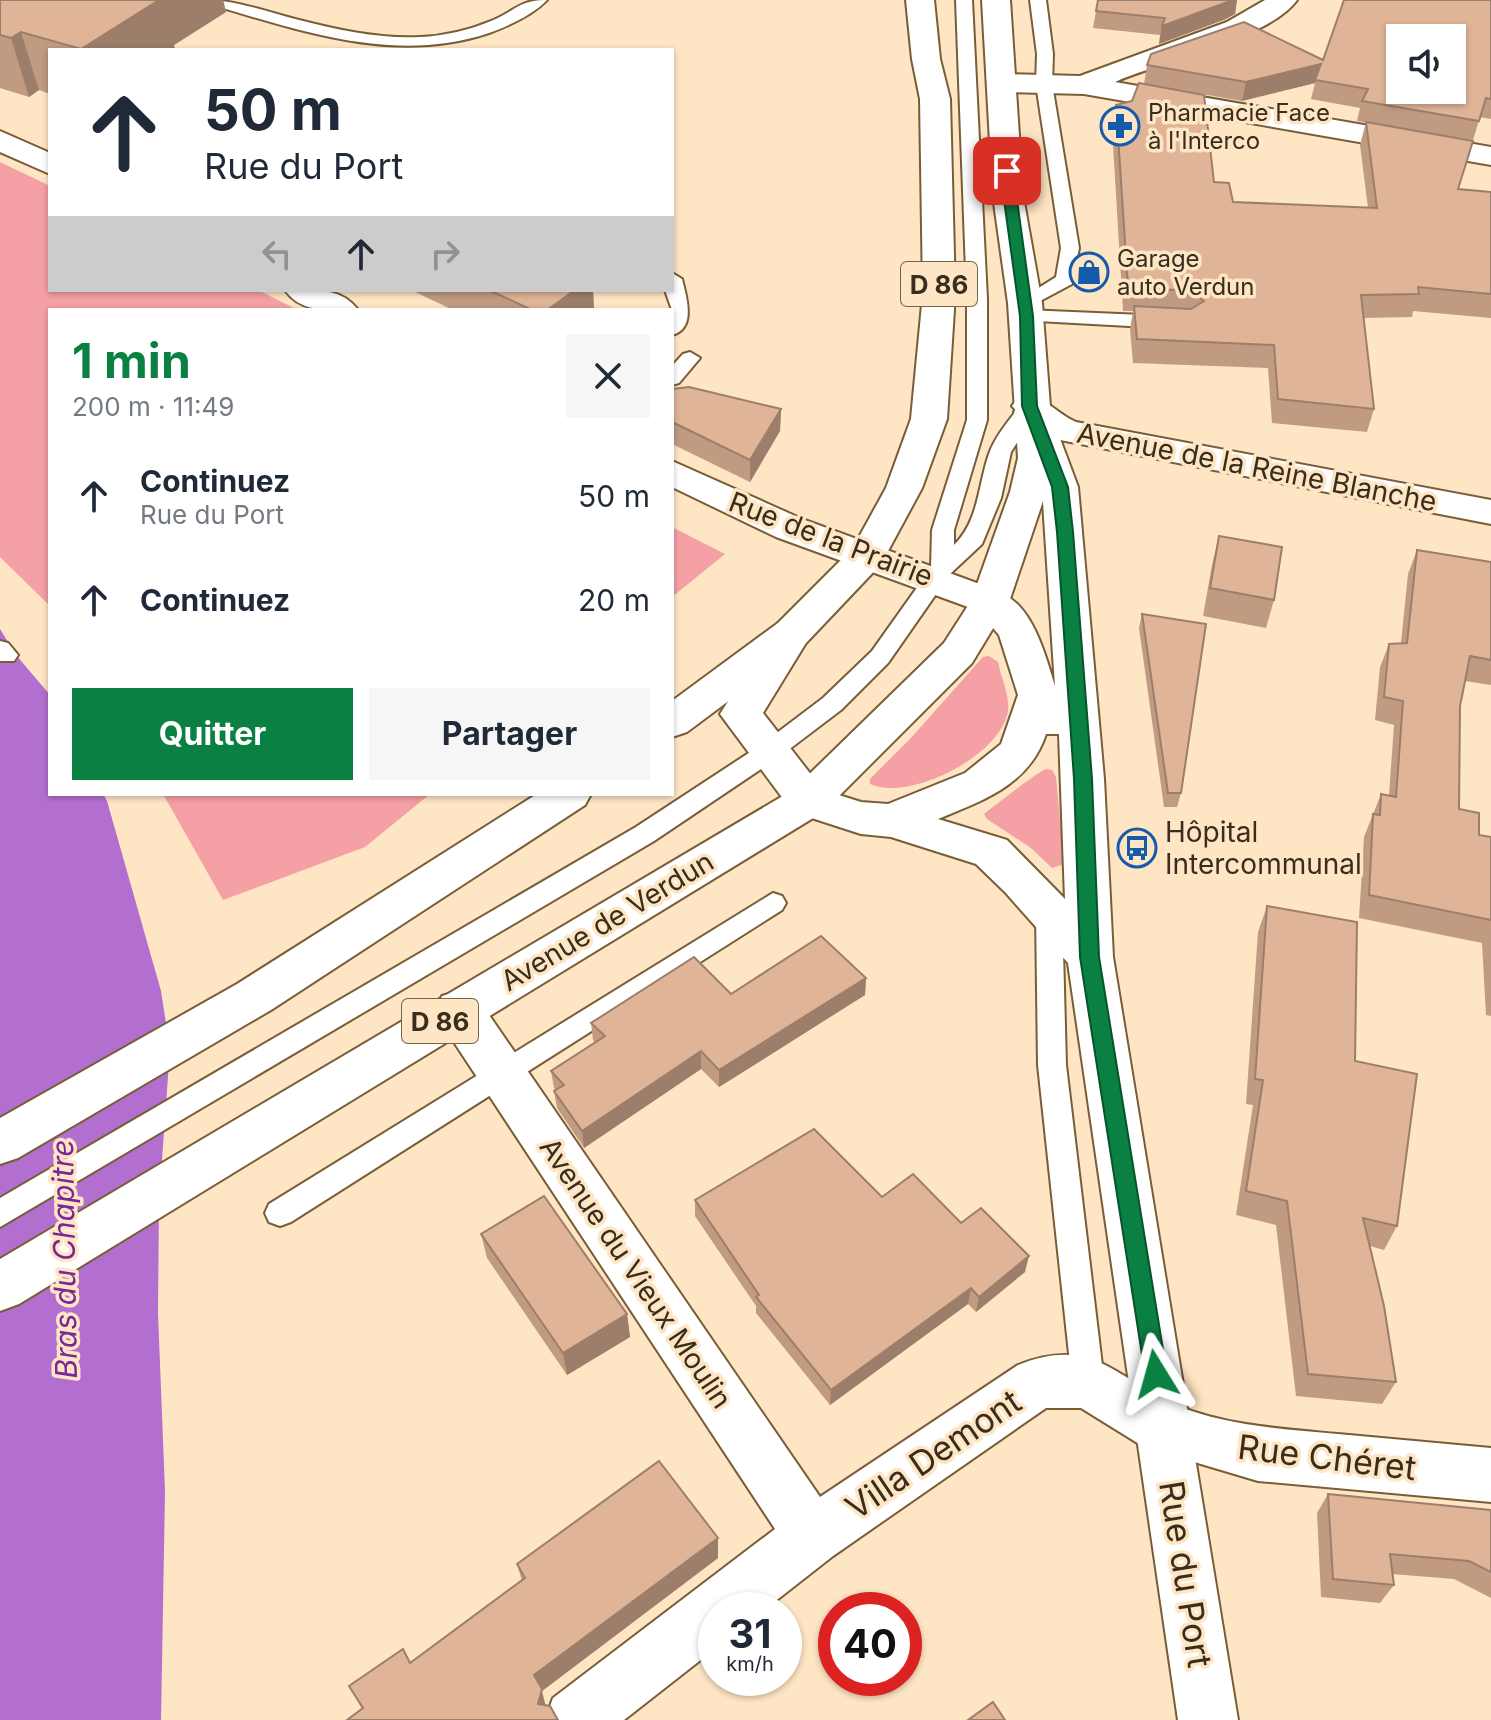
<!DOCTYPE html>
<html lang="fr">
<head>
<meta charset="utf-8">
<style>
	body { margin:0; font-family:Inter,sans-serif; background:#f6f6f7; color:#1f2937; height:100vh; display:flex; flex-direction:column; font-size:30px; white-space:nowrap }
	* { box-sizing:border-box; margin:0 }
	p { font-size:26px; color:#747a83 }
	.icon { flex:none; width:44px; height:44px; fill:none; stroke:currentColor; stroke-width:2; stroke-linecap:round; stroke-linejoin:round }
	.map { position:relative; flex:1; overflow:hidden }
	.side { position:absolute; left:48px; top:308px; width:626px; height:488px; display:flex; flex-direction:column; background:#fff; border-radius:0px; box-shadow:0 2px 6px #0004 }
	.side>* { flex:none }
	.guide { position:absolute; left:48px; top:48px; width:626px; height:244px; border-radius:0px; box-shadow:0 2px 6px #0004; background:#fff; color:#1f2937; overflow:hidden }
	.fabs { position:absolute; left:1386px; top:24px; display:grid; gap:16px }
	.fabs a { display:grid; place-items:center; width:80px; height:80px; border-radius:0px; background:#fff; box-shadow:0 2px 6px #0004; font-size:40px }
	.speed { position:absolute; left:698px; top:1592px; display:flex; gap:16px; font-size:40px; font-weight:700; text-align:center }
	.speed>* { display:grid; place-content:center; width:104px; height:104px; border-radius:50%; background:#fff; box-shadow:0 2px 6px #0004; line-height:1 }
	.speed small { font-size:20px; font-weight:400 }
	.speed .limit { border:12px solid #d22; background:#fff; color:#111 }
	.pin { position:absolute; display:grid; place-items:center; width:68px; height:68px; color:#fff; margin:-34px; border-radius:16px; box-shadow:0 4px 12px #0006 }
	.me { position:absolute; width:88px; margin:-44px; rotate:352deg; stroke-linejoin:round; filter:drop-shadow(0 0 6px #0008) }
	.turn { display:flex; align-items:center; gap:28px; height:168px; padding:0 24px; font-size:36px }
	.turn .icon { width:104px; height:104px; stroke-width:2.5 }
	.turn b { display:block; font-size:56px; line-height:68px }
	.lanes { display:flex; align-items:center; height:76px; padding:0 24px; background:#0003; justify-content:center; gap:40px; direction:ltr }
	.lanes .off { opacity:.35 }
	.round { display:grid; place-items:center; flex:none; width:84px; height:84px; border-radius:0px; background:#f6f6f7 }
	.summary { display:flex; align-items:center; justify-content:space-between; height:136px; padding:0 24px }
	h1 { font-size:48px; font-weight:700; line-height:60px; color:#0b8043 }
	.action { display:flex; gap:16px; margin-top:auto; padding:16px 24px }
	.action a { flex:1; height:92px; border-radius:0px; background:#0b8043; color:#fff; font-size:32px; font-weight:700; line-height:92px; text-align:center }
	.action a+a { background:#f6f6f7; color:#1f2937 }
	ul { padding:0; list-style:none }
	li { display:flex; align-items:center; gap:24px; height:104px; padding:0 24px }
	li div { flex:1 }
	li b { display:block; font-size:30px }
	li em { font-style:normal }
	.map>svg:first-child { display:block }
	.green { fill:#f4a0a5 }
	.water { fill:#b36fcf }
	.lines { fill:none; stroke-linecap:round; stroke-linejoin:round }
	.lane-casing { stroke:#785d37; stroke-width:4 }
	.street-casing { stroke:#785d37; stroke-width:4 }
	.secondary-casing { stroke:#785d37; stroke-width:4 }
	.primary-casing { stroke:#785d37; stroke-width:4 }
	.lane { fill:#fff; fill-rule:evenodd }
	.street { fill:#fff; fill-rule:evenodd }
	.secondary { fill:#fff; fill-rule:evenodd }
	.primary { fill:#fff; fill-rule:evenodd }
	.wall { fill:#c09b82 }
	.shaded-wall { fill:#9c7e6a }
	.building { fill:#dfb497; stroke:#9c7e6a; stroke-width:2; fill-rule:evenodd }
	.route { fill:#0b8043; stroke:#07532c; stroke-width:2 }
	.labels { text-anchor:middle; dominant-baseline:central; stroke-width:7; stroke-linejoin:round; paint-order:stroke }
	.far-poi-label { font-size:24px; fill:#392d1d; stroke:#fee5c4; text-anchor:start }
	.shield { fill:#fee5c4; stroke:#74644f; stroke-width:2 }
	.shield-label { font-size:26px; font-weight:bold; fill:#392d1d }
	.street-label { font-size:28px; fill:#392d1d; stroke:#fee5c4 }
	.poi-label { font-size:28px; fill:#392d1d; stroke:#fee5c4; text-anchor:start }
	.water-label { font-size:30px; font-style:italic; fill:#7a2598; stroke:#fee5c4 }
	.near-street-label { font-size:34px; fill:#392d1d; stroke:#fee5c4 }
</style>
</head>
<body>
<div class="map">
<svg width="1491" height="1720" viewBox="0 0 1491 1720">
	<rect width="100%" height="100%" fill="#fee5c4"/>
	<g class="green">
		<polygon points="0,162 50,186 50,290 258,290 298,310 50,310 50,606 0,557"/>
		<polygon points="672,527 725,554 672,597"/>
		<path d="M989,656l9,6c3,15 12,34 10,49 -7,45 -99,91 -138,73v-5l40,-40 73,-82z"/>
		<path d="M1046,769l6,1 4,7 8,87 -12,4 -21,-20 -44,-29 -3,-5c10,-8 55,-43 62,-45z"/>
		<polygon points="163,794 430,794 365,847 223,900"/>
	</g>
	<polygon class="water" points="0,629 16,655 50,695 50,794 103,794 107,801 161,991 170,1049 159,1201 158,1313 165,1491 161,1720 0,1720"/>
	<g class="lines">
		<g class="lane-casing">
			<g id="lane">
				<path d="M204,0c33,0 63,12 95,20 39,10 81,19 121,17 25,-1 49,-7 71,-16 25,-10 27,-21 56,-21 -14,15 -39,26 -58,33 -95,32 -191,-3 -283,-30z"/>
				<path d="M956,0h16l15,299v121l-33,110v15c25,-24 24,-60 35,-91 6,-18 23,-37 34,-52l7,-2 10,6 -29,46 -10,46 -19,46 -32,30 -62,89 -47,47 -62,47 -125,84 -654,386v-29l636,-371 125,-82 62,-47 49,-47 59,-83 1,-38 35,-110v-121z"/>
				<polygon points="1030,0 1046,0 1053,54 1052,84 1079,248 1072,284 1025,309 1015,303 1056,277 1061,248 1036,84 1037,54"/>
				<path d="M672,273l10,6c4,17 15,50 -10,56v-25l-7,-20h7z"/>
				<polygon points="1026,310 1166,316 1176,322 1166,328 1019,320 1016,316"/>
				<polygon points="690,352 700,358 679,383 672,385 672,366 683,354"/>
				<polygon points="0,641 8,643 18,655 14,661 0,661"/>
				<polygon points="773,893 782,896 786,903 782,910 291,1222 280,1226 269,1222 265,1213 269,1204"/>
				<polygon points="1049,902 1058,905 1062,912 1066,1065 1104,1382 1099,1393 1088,1397 1077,1393 1072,1382 1038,1065 1036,912 1040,905"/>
			</g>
		</g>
		<g class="street-casing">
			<g id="street">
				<path d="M1265,0h32c-28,39 -137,62 -182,82l376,65v18l-407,-71 -81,-2 -10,-3 -4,-6 4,-6 10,-3 77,2 147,-54z"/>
				<polygon points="0,131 50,153 50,174 0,152"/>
				<path d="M285,290c25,0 56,-4 73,20 -26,0 -57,4 -73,-20z"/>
				<path d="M1030,395c18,5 29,20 46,27l415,78v24l-436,-85 -18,-7 -25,-26 6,-8z"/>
				<polygon points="672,461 802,519 1004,593 1009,602 1004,611 990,615 776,537 672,487"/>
				<path d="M459,991l17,5 344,501 198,-132c75,-30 97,13 158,40 50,21 108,24 162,29 51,5 102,9 153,14v54l-233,-21 -114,-34 -63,-39h-35l-213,148 -69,54h-48v38l-92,72h-79l8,-22 222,-169 -333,-505 -6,-14 6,-14z"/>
			</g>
		</g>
		<g class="secondary-casing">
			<path id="secondary" d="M1032,401l12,3 6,8 28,75 26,292 9,178 125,763h-60l-110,-757 -63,-71 -29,-28 -85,-27 -30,-3 -68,-22 -73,-98 58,-91 14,-4 14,4 6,10 -49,80 60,77 38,12 27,2 77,-31 36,-29 17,-49 -19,-60 -28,-33 5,-9c50,-14 68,58 79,93l-13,-199 -28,-75 6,-8zM1046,734h13l6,165 -58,-59 -69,-21c46,-19 91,-34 108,-85z"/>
		</g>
		<g class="primary-casing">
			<g id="primary">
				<polygon points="906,0 934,0 940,59 950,99 955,294 947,419 922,488 881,564 806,643 687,732 672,737 672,701 778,623 853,548 886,488 911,419 923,294 920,99 912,59"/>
				<polygon points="982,0 1010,0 1023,196 1042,303 1054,458 1046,492 1009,602 972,663 823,812 19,1304 0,1311 0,1259 793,790 944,643 971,601 1010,492 1018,458 1008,303 993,196"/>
				<polygon points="537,794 591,794 585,805 271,1010 18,1158 0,1164 0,1118 237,984"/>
			</g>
		</g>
		<use href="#lane" class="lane"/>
		<use href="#street" class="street"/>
		<use href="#secondary" class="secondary"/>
		<use href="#primary" class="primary"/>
	</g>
	<g class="wall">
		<polygon points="0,0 223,0 226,12 174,45 175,50 50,50 50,94 39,90 29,97 0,88"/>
		<polygon points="1098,0 1237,0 1235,14 1226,19 1159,44 1160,35 1093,28"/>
		<polygon points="1491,0 1491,119 1480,117 1458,189 1491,192 1491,318 1413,311 1412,317 1363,318 1374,409 1367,432 1272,423 1268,368 1133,363 1130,329 1133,311 1123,311 1112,128 1116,105 1214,182 1233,202 1368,208 1360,145 1366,122 1456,138 1357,121 1360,108 1311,99 1315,83 1242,101 1144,84 1147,65 1323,60"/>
		<polygon points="411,290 593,290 594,310 453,310"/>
		<polygon points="672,389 781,409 780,431 750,482 672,444"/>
		<polygon points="1219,536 1274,600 1266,628 1203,616 1212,565"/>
		<polygon points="1417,550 1491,562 1491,685 1465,681 1460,706 1459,809 1479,835 1491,837 1491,1016 1486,1015 1482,943 1359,918 1364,837 1381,794 1389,795 1394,725 1375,720 1380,667 1389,644 1401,643 1408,574"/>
		<polygon points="1142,614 1181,793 1177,807 1164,807 1139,628"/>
		<polygon points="1267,906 1355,1061 1397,1226 1384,1250 1370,1246 1396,1382 1382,1404 1296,1396 1276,1225 1236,1215 1253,1105 1246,1104 1258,932"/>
		<polygon points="866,978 865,995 719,1087 701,1069 584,1148 557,1108 554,1091 555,1090 554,1088 551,1071 595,1043 593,1040 591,1023 731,994"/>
		<polygon points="882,1197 961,1223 1025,1272 976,1312 968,1304 830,1405 756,1313 756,1306 695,1216 695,1200"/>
		<polygon points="481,1234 627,1314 630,1337 567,1375 487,1258"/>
		<polygon points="1328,1494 1491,1510 1491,1598 1454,1579 1392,1574 1394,1585 1380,1603 1321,1597 1317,1513"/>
		<polygon points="718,1538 718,1558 542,1691 362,1709 349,1686 410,1663 522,1581 517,1564"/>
	</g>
	<g class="shaded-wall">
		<polygon points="152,0 223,0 226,12 174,45 175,50 81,50"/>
		<polygon points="1233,0 1237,0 1235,14 1226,19 1159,44 1162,26"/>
		<polygon points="21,32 39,90 29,97 11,38"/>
		<polygon points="1321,64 1315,83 1242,101 1246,82"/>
		<polygon points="575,290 593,290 594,310 547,310"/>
		<polygon points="781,409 780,431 750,482 750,460"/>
		<polygon points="866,978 865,995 719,1087 719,1070"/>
		<polygon points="701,1051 701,1069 584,1148 582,1131"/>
		<polygon points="1029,1256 1025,1272 976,1312 979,1297"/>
		<polygon points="971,1288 968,1304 830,1405 831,1390"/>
		<polygon points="627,1314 630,1337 567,1375 563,1353"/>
		<polygon points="718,1538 718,1558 542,1691 546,1707 538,1704 534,1675"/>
	</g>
	<g class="building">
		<polygon points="0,0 159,0 81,49 21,32 11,38 0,35"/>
		<polygon points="1098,0 1233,0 1162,26 1165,18 1096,11"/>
		<path d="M1344,0h147v99l-5,-1 -7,23 -117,-20 6,-12 -53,-9 6,-16 -75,18 -99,-17 4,-11 93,-32 79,38zM1400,38h52v52h-52z"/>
		<polygon points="1139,83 1204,95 1214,182 1229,183 1233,202 1377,208 1366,122 1473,141 1458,189 1491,192 1491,294 1418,287 1419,294 1361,295 1374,409 1278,399 1274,345 1137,339 1134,306 1191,309 1204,301 1191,291 1128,287 1116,105 1132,101"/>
		<polygon points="489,290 575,290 547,310 532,310"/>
		<polygon points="689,387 781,409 750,460 672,422 672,389"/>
		<polygon points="1219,536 1282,547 1274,600 1210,588"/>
		<polygon points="1417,550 1491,562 1491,660 1470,656 1460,706 1459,809 1479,813 1479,835 1491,837 1491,920 1369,895 1373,814 1380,815 1381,794 1396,797 1403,701 1384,697 1389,644 1407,643"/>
		<polygon points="1142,614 1206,624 1181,793 1168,793"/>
		<polygon points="1267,906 1357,922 1355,1061 1417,1074 1397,1226 1363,1218 1384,1306 1396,1382 1308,1374 1287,1201 1246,1191 1263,1080 1255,1079"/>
		<polygon points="821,936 866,978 719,1070 701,1051 582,1131 554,1091 564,1085 551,1071 605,1036 591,1023 694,957 731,994"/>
		<polygon points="814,1129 882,1197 913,1174 961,1223 981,1208 1029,1256 979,1297 971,1288 831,1390 756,1297 759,1295 695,1200"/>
		<polygon points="544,1196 627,1314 563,1353 481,1234"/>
		<polygon points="659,1461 718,1538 534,1675 542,1689 538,1704 550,1706 558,1720 347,1720 363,1708 349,1686 403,1649 410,1663 525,1578 517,1564"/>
		<polygon points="1328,1494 1491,1510 1491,1572 1469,1561 1390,1554 1394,1585 1333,1579"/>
		<polygon points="993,1702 1005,1720 968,1720"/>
	</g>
	<polygon class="route" points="1007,168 1013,171 1033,316 1037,406 1068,487 1073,532 1092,779 1099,957 1167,1374 1164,1382 1156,1385 1148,1382 1145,1374 1080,957 1074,779 1057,532 1052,487 1022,406 1020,316 1000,171"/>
	<defs>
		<g id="pharmacy-ring" transform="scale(2)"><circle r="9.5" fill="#fee5c4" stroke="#165bab" stroke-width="1.5"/><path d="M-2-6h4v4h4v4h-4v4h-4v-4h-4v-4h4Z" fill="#165bab"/></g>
		<g id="shop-ring" transform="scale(2)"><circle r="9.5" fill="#fee5c4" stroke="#165bab" stroke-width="1.5"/><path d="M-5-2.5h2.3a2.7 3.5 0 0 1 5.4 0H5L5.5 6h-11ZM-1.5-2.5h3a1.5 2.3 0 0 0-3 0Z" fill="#165bab"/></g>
		<g id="bus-ring" transform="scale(2)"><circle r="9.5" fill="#fee5c4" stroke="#165bab" stroke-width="1.5"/><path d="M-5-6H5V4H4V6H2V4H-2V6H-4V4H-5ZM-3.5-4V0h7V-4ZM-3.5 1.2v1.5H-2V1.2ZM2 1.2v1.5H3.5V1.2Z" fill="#165bab"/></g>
	</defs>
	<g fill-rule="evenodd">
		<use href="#pharmacy-ring" x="1120" y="126"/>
		<use href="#shop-ring" x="1089" y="272"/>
		<use href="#bus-ring" x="1137" y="848"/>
	</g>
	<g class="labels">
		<g class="far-poi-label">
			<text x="1148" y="112">Pharmacie Face<tspan x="1148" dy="28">à l'Interco</tspan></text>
			<text x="1117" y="258">Garage<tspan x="1117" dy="28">auto Verdun</tspan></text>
		</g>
		<g class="shield">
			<rect x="901" y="262" width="76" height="44" rx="6"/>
			<rect x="402" y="999" width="76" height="44" rx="6"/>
		</g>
		<g class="shield-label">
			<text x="939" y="284">D 86</text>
			<text x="440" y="1021">D 86</text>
		</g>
		<g class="street-label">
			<text transform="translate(1257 467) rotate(11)">Avenue de la Reine Blanche</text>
			<text transform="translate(831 539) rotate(21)">Rue de la Prairie</text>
			<text transform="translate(607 921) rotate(-31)">Avenue de Verdun</text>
			<text transform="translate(636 1273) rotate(56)">Avenue du Vieux Moulin</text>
		</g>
		<g class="poi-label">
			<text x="1165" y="832">Hôpital<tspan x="1165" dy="32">Intercommunal</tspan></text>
		</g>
		<g class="water-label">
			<text transform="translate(64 1259) rotate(-91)">Bras du Chapitre</text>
		</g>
		<g class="near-street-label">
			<text transform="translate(933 1454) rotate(-34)">Villa Demont</text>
			<text transform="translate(1327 1457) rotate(7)">Rue Chéret</text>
			<text transform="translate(1186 1574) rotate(81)">Rue du Port</text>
		</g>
	</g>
</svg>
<div class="fabs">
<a><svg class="icon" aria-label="sound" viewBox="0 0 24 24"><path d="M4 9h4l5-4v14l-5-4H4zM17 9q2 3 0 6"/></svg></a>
</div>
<div class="speed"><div>31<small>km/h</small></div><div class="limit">40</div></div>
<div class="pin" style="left:1007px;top:171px;background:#d93025"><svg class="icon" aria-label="arrive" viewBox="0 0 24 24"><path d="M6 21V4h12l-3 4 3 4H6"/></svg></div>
<svg class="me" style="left:1156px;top:1374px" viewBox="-20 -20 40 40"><path d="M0-17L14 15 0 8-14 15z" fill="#0b8043" stroke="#fff" stroke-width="4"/></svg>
<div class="guide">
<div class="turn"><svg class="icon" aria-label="ahead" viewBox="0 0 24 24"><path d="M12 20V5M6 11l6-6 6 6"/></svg><div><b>50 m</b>Rue du Port</div></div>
<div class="lanes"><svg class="icon off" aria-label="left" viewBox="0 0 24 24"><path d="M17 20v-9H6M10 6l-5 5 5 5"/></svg><svg class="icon" aria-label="ahead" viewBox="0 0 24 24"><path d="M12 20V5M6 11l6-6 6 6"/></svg><svg class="icon off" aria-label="right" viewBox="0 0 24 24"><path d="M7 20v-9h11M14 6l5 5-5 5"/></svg></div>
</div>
<section class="side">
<div class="summary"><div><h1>1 min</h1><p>200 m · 11:49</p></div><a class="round"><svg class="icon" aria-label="close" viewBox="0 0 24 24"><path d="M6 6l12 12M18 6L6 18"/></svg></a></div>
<ul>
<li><svg class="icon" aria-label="ahead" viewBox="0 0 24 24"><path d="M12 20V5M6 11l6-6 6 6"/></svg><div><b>Continuez</b><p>Rue du Port</p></div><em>50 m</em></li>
<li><svg class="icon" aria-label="ahead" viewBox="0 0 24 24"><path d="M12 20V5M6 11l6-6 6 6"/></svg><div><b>Continuez</b></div><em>20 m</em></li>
</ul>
<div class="action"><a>Quitter</a><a>Partager</a></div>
</section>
</div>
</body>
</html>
